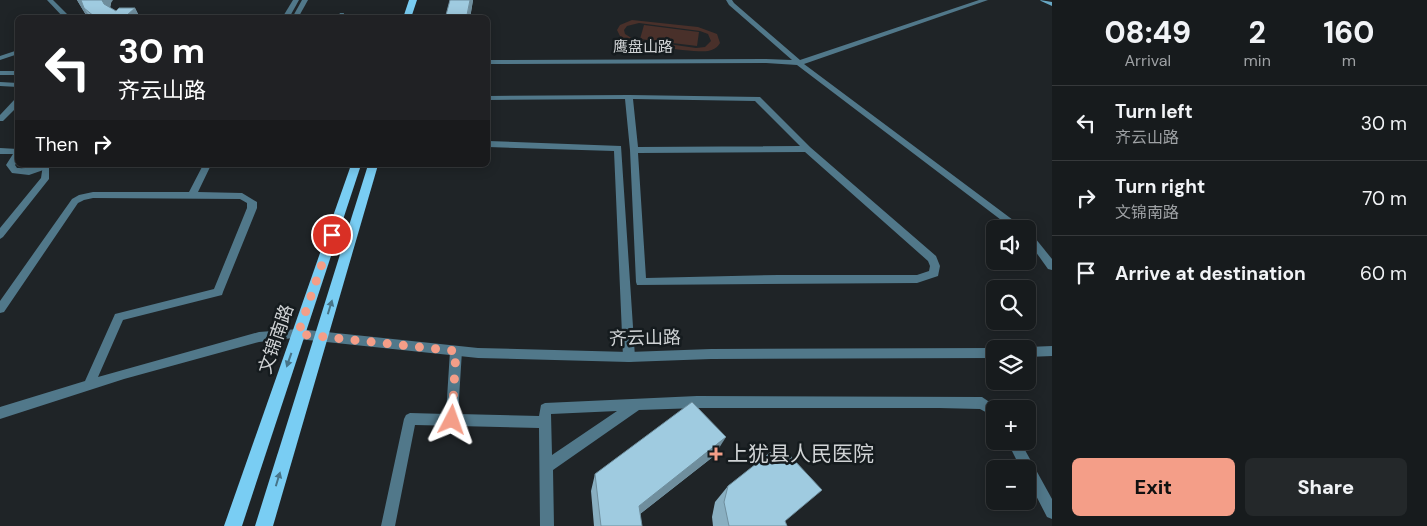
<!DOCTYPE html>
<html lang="en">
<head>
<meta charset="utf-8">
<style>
	body { margin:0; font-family:"DM Sans","Noto Sans SC",sans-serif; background:#24282a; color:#f1f3f6; height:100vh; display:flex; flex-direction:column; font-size:19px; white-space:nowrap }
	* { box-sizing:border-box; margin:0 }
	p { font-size:16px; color:#9ea1a4 }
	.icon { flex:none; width:28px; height:28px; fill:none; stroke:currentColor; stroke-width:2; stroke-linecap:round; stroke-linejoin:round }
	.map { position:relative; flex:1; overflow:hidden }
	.panel { display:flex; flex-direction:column; background:#171b1d; width:375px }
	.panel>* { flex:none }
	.hud { position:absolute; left:15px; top:15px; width:475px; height:152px; border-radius:8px; box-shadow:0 2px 12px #0003,0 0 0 1px #36393b; background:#202124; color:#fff; overflow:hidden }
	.controls { position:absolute; left:986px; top:220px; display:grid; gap:10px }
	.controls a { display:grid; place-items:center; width:50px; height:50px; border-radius:8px; background:#171b1d; box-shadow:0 2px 12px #0003,0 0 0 1px #36393b; font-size:25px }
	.pin { position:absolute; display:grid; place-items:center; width:42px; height:42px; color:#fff; margin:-21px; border:2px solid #fff; border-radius:50%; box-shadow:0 1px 5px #0007 }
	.me { position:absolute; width:55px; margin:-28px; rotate:4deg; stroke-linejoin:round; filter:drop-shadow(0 0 4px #0008) }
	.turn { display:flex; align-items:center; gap:18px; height:105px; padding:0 20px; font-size:22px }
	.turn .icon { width:65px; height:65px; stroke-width:2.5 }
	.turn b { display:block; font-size:35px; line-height:42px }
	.then { display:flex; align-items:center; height:48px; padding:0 20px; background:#0003; gap:10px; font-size:19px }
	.eta { display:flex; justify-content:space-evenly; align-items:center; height:85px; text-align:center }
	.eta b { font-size:30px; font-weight:800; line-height:35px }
	.cta { display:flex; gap:10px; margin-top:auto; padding:10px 20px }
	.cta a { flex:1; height:58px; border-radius:8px; background:#f49e88; color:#111; font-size:20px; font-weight:800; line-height:58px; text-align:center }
	.cta a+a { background:#24282a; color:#f1f3f6 }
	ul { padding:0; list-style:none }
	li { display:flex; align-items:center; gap:15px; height:75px; padding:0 20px; border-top:1px solid #36393b }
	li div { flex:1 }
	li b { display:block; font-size:19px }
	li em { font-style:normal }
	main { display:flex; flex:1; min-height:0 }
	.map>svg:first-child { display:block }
	.green { fill:#49302a; fill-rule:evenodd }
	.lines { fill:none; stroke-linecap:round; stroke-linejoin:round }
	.minor { fill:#51788a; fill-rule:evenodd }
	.tertiary { fill:#51788a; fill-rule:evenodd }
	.secondary { fill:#68a8c5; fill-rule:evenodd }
	.primary { fill:#79cdf3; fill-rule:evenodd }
	.wall { fill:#89afc1 }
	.shaded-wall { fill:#6f8e9d }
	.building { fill:#9fcbe0; stroke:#6f8e9d }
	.oneway { fill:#477488 }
	.route { stroke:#f49e88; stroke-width:9; stroke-dasharray:0 16.2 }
	.poi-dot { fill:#f49e88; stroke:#151b1e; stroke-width:2 }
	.labels { text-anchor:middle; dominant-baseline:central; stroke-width:5; stroke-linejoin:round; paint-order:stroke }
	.far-street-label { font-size:15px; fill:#d0d3d5; stroke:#151b1e }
	.street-label { font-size:18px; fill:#d0d3d5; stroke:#151b1e }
	.near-poi-label { font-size:21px; fill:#d0d3d5; stroke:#151b1e; text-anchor:start }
</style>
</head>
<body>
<main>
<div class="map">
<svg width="1052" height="526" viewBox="0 0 1052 526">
	<rect width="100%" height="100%" fill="#1f2427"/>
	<g class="green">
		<path d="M632,20l66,7 19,7 3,9c-3,5 -7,7 -12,8 -14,2 -78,-7 -88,-15l-3,-6 3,-5zM639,23l61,8 8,3 3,7 -6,6 -9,1 -63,-9 -8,-5 -1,-4 3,-4z"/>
		<polygon points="644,25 699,32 697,46 640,39"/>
	</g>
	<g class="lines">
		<g class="minor">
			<polygon points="47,0 53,0 71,18 64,18"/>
			<polygon points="293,0 299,0 289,18 282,18"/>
			<polygon points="302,0 308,0 298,18 292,18"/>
			<polygon points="340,13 344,13 343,18 337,18"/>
			<polygon points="18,50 18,54 0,60 0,56"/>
			<rect x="0" y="71" width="18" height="4"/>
			<polygon points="0,82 18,83 18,87 0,86"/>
			<path d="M629,95l131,2 50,50 126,109 4,10 -2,10 -21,7 -280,2 -1,-3 -6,-132 -5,-51 -137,1v-4zM633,99l122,2 45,45 -162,1zM805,152l123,109 2,5 -1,5 -12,4h-139l-132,3 -8,-125z"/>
			<polygon points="15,99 18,99 18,106 3,121 0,121 0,115"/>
			<polygon points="488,141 621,146 635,357 633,361 629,362 625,361 623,357 614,151 488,147"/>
			<polygon points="43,165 49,165 49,179 3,237 0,239 0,228 41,178"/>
			<polygon points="203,165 211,165 198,192 242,193 257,202 257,208 223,292 222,295 218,296 123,320 98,377 259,332 298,329 302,331 304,334 302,337 259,342 124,379 0,419 0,407 85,381 115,314 214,289 247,208 247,203 240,199 93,198 84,200 78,203 4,312 0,313 0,301 72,199 79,195 93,192 189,192"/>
			<path d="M456,346l4,2 2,3 -4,63 81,2 2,-11 4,-2 152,-7 285,1 18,12h-5v8l-15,-8 -41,-1h-242l-58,2 -86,60 1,56h-14l-1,-98 -124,-3 -20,101h-14l23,-107 2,-4 4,-2 36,1 4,-63 2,-3zM617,411l-65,44 -1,-41z"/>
			<polygon points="1007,441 1020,441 1052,499 1052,519 1047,517 1028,480 1028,469 1021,469"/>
		</g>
		<g class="tertiary">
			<polygon points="726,0 732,0 734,3 800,60 979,0 988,0 804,64 1025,229 1013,229 797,65 766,63 488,64 488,60 766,59 792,60 729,5"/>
			<path d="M0,148l18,1v12l-3,4 2,3c13,1 24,-3 36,-3l-1,2 -23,8 -17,-2 -6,-8 7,-11h-13z"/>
			<polygon points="1028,231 1031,233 1052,259 1052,270 1048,269 1028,241"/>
			<polygon points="298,329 478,348 629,352 711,349 995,348 997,349 995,349 995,358 711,359 629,362 478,358 298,339 294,337 292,334 294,331"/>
			<polygon points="1052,346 1052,356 1028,357 1028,349 1024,349 1028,347"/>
		</g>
		<polygon class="secondary" points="1040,0 1052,2 1052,6 1041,1"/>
		<g class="primary">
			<polygon points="409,0 417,0 411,18 403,18"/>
			<polygon points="351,165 361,165 242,526 224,526"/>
			<polygon points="368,165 378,165 273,526 255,526"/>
		</g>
	</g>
	<g class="wall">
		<polygon points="77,0 111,3 110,8 116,11 135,8 140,18 89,18 88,14 86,15"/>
		<polygon points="450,0 473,0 470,18 447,18"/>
		<polygon points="714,456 640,514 642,526 594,526 591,491 595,474"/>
		<polygon points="728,486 785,521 787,526 713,526 712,517 715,502"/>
	</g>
	<g class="shaded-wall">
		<polygon points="77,0 81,0 84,8 88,14 86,15"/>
		<polygon points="102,0 113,0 111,3 109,12"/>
		<polygon points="470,0 473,0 470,18 467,18"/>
		<polygon points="135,8 140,18 129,18 127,15"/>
		<polygon points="726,437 714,456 631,521 639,506"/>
	</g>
	<g class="building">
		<polygon points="81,0 102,0 104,4 116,11 119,8 135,8 127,15 102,15 95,17 84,8"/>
		<polygon points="450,0 470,0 467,15 446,15"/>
		<polygon points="692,402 726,437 639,506 642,526 601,526 595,474"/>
		<polygon points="780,445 822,490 785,521 787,526 729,526 724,502 728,486"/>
	</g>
	<defs><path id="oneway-solid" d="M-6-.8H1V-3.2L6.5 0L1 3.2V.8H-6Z" transform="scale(1.25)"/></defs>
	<g class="oneway">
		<use href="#oneway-solid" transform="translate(330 307) rotate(-73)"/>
		<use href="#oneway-solid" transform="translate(289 360) rotate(109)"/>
		<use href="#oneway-solid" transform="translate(278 479) rotate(-73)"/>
	</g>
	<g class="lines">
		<polyline class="route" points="332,235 298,334 456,351 452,420"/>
	</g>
	<path class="poi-dot" d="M713.5 446.5h5v5h5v5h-5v5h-5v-5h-5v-5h5z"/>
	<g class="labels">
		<g class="far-street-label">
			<text x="643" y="47">鹰盘山路</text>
		</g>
		<g class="street-label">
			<text transform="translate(645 338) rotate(-1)">齐云山路</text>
			<text transform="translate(276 339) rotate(-71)">文锦南路</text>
		</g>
		<g class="near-poi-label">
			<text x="727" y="454">上犹县人民医院</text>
		</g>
	</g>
</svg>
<div class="controls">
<a><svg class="icon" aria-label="sound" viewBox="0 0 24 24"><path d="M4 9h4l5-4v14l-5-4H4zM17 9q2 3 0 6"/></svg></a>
<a><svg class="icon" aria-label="search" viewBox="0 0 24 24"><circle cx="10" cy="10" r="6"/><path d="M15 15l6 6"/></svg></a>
<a><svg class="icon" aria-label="layers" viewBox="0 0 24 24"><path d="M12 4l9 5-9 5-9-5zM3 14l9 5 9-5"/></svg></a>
<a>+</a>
<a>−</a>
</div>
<div class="pin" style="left:332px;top:235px;background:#d93025"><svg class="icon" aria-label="arrive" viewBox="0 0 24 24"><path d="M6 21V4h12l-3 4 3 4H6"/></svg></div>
<svg class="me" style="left:452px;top:420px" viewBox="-20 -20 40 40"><path d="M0-17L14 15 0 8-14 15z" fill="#f49e88" stroke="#fff" stroke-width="4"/></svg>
<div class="hud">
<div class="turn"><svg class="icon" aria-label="left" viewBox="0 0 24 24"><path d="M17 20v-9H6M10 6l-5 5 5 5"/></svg><div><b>30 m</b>齐云山路</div></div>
<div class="then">Then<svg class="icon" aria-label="right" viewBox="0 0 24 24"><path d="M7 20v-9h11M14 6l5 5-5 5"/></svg></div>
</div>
</div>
<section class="panel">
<div class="eta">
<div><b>08:49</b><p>Arrival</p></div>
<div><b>2</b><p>min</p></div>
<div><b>160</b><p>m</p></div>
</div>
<ul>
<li><svg class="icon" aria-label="left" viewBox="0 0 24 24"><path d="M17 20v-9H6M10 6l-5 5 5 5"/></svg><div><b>Turn left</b><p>齐云山路</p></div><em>30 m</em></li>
<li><svg class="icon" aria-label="right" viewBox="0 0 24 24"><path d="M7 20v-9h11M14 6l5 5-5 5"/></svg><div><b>Turn right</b><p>文锦南路</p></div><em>70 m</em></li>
<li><svg class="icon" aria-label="arrive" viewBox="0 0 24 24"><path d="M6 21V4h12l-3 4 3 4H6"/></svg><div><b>Arrive at destination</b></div><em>60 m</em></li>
</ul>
<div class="cta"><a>Exit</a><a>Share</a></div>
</section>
</main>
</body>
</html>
